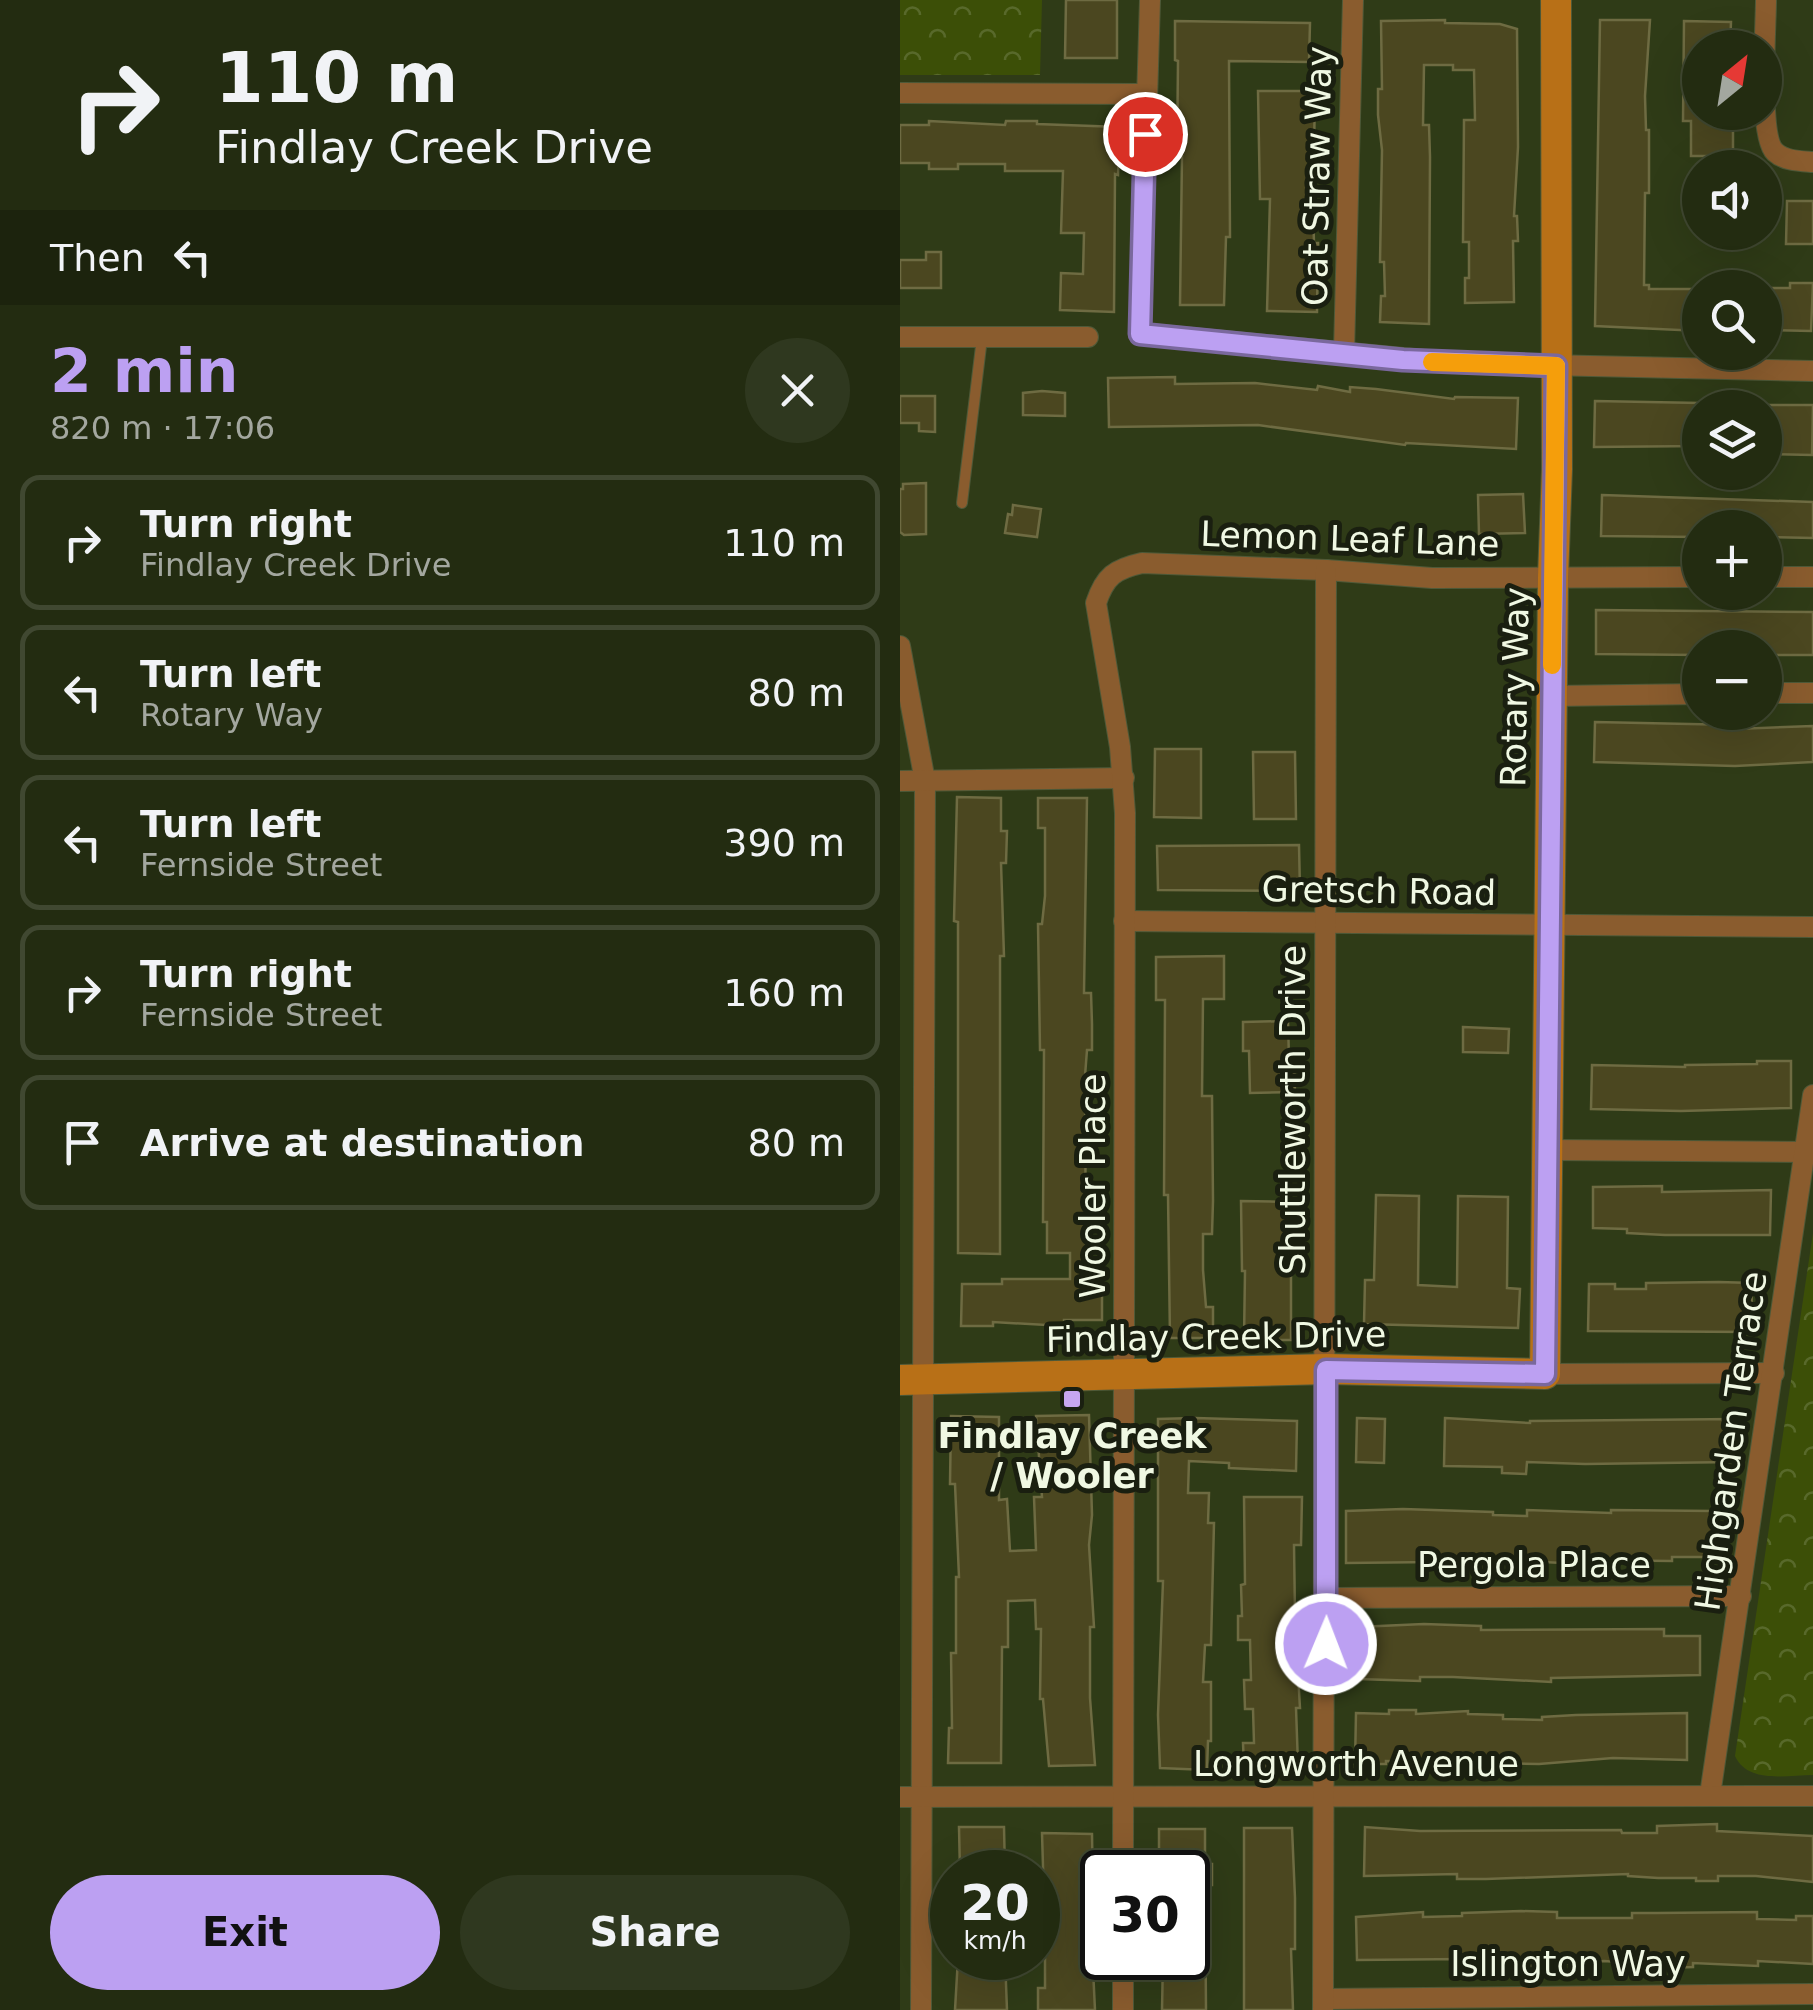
<!DOCTYPE html>
<html lang="en">
<head>
<meta charset="utf-8">
<style>
	body { margin:0; font-family:"DejaVu Sans",sans-serif; background:#2f381f; color:#f1f3f6; height:100vh; display:flex; flex-direction:column; font-size:38px; white-space:nowrap }
	* { box-sizing:border-box; margin:0 }
	p { font-size:32px; color:#a3a79f }
	.icon { flex:none; width:55px; height:55px; fill:none; stroke:currentColor; stroke-width:2; stroke-linecap:round; stroke-linejoin:round }
	.map { position:relative; flex:1; overflow:hidden }
	.side { display:flex; flex-direction:column; background:#232c11; width:900px }
	.side>* { flex:none }
	.top-card { background:#232c11; color:#f1f3f6; overflow:hidden }
	.needle { width:65px; rotate:30deg }
	.tools { position:absolute; left:782px; top:30px; display:grid; gap:20px }
	.tools a { display:grid; place-items:center; width:100px; height:100px; border-radius:50%; background:#232c11; box-shadow:0 10px 40px #0002,0 0 0 2px #404831; font-size:50px }
	.speed { position:absolute; left:30px; top:1850px; display:flex; gap:20px; font-size:50px; font-weight:700; text-align:center }
	.speed>* { display:grid; place-content:center; width:130px; height:130px; border-radius:50%; background:#232c11; box-shadow:0 10px 40px #0002,0 0 0 2px #404831; line-height:1 }
	.speed small { font-size:25px; font-weight:400 }
	.speed .limit { border:5px solid #111; border-radius:15px; background:#fff; color:#111 }
	.pin { position:absolute; display:grid; place-items:center; width:85px; height:85px; color:#fff; margin:-42px; border:5px solid #fff; border-radius:50%; box-shadow:0 2px 10px #0007 }
	.me { position:absolute; width:110px; margin:-55px; rotate:1deg; stroke-linejoin:round; filter:drop-shadow(0 0 8px #0008) }
	.turn { display:flex; align-items:center; gap:35px; height:210px; padding:0 50px; font-size:45px }
	.turn .icon { width:130px; height:130px; stroke-width:2.5 }
	.turn b { display:block; font-size:70px; line-height:85px }
	.then { display:flex; align-items:center; height:95px; padding:0 50px; background:#0003; gap:20px; font-size:38px }
	.round { display:grid; place-items:center; flex:none; width:105px; height:105px; border-radius:52px; background:#2f381f }
	.summary { display:flex; align-items:center; justify-content:space-between; height:170px; padding:0 50px }
	h1 { font-size:60px; font-weight:700; line-height:75px; color:#bca0f2 }
	.cta { display:flex; gap:20px; margin-top:auto; padding:20px 50px }
	.cta a { flex:1; height:115px; border-radius:60px; background:#bca0f2; color:#111; font-size:40px; font-weight:700; line-height:115px; text-align:center }
	.cta a+a { background:#2f381f; color:#f1f3f6 }
	ul { padding:0; list-style:none }
	li { display:flex; align-items:center; gap:30px; height:135px; margin:0 20px 15px; padding:0 30px; border:5px solid #404831; border-radius:20px }
	li div { flex:1 }
	li b { display:block; font-size:38px }
	li em { font-style:normal }
	main { display:flex; flex:1; min-height:0 }
	.map>svg:first-child { display:block }
	.park { fill:url(#park-crowns) }
	.building { fill:#4b4720; stroke:#6e6b42; stroke-width:2.5 }
	.lines { fill:none; stroke-linecap:round; stroke-linejoin:round }
	.lane-casing { stroke:#4e5938; stroke-width:12 }
	.street-casing { stroke:#4e5938; stroke-width:22 }
	.secondary-casing { stroke:#4e5938; stroke-width:32 }
	.lane { stroke:#8a5c2e; stroke-width:10 }
	.street { stroke:#8a5c2e; stroke-width:20 }
	.secondary { stroke:#b87017; stroke-width:30 }
	.route-casing { stroke:#7a689d; stroke-width:25 }
	.route { stroke:#bca0f2; stroke-width:18 }
	.slow { stroke:#f59e0b; stroke-width:18 }
	.poi-dot { fill:#c7a6f0; stroke:#1a1f10; stroke-width:4 }
	.labels { text-anchor:middle; dominant-baseline:central; stroke-width:10; stroke-linejoin:round; paint-order:stroke }
	.street-label { font-size:35px; fill:#f0f8e3; stroke:#1a1f10 }
	.poi-label { font-size:35px; font-weight:bold; fill:#f0f8e3; stroke:#1a1f10 }
</style>
</head>
<body>
<main>
<section class="side">
<div class="top-card">
<div class="turn"><svg class="icon" aria-label="right" viewBox="0 0 24 24"><path d="M7 20v-9h11M14 6l5 5-5 5"/></svg><div><b>110 m</b>Findlay Creek Drive</div></div>
<div class="then">Then<svg class="icon" aria-label="left" viewBox="0 0 24 24"><path d="M17 20v-9H6M10 6l-5 5 5 5"/></svg></div>
</div>
<div class="summary"><div><h1>2 min</h1><p>820 m · 17:06</p></div><a class="round"><svg class="icon" aria-label="close" viewBox="0 0 24 24"><path d="M6 6l12 12M18 6L6 18"/></svg></a></div>
<ul>
<li><svg class="icon" aria-label="right" viewBox="0 0 24 24"><path d="M7 20v-9h11M14 6l5 5-5 5"/></svg><div><b>Turn right</b><p>Findlay Creek Drive</p></div><em>110 m</em></li>
<li><svg class="icon" aria-label="left" viewBox="0 0 24 24"><path d="M17 20v-9H6M10 6l-5 5 5 5"/></svg><div><b>Turn left</b><p>Rotary Way</p></div><em>80 m</em></li>
<li><svg class="icon" aria-label="left" viewBox="0 0 24 24"><path d="M17 20v-9H6M10 6l-5 5 5 5"/></svg><div><b>Turn left</b><p>Fernside Street</p></div><em>390 m</em></li>
<li><svg class="icon" aria-label="right" viewBox="0 0 24 24"><path d="M7 20v-9h11M14 6l5 5-5 5"/></svg><div><b>Turn right</b><p>Fernside Street</p></div><em>160 m</em></li>
<li><svg class="icon" aria-label="arrive" viewBox="0 0 24 24"><path d="M6 21V4h12l-3 4 3 4H6"/></svg><div><b>Arrive at destination</b></div><em>80 m</em></li>
</ul>
<div class="cta"><a>Exit</a><a>Share</a></div>
</section>
<div class="map">
<svg width="913" height="2010" viewBox="0 0 913 2010">
	<defs>
		<pattern id="park-crowns" width="20" height="18" patternUnits="userSpaceOnUse" patternTransform="scale(2.5)"><rect width="20" height="18" fill="#3c4f07"/><path d="M2 6a3 3 0 1 1 6 0M12 15a3 3 0 1 1 6 0" fill="none" stroke="#58692b"/></pattern>
	</defs>
	<rect width="100%" height="100%" fill="#2f3b17"/>
	<g class="park">
		<polygon points="0,0 142,0 140,75 0,75"/>
		<path d="M913,1233v542c-27,0 -65,9 -78,-19z"/>
	</g>
	<g class="building">
		<polygon points="166,0 217,0 217,58 165,58"/>
		<polygon points="545,20 545,23 600,24 617,29 618,147 614,216 617,216 618,241 613,241 614,302 565,303 565,278 569,278 569,242 563,242 564,120 575,120 574,70 553,70 553,65 524,65 523,125 529,125 530,157 529,324 480,322 481,296 485,296 484,262 480,262 482,150 478,115 478,89 482,89 481,21"/>
		<polygon points="700,20 750,20 745,96 746,130 749,130 749,193 745,193 744,285 749,285 749,289 800,289 800,331 695,326"/>
		<polygon points="275,21 410,23 409,62 329,61 330,237 326,237 324,305 280,305 282,156 277,156 278,61 275,60"/>
		<polygon points="784,21 831,22 830,48 800,48 800,112 826,112 826,126 833,126 833,156 791,156 791,121 783,121"/>
		<polygon points="358,91 415,91 413,208 414,243 418,243 417,312 367,311 370,199 360,199"/>
		<polygon points="29,121 105,125 106,121 137,121 137,124 220,127 218,175 215,174 214,312 160,310 161,273 183,274 184,233 161,233 163,171 105,171 105,164 58,164 58,169 29,169 29,163 0,163 0,125 29,125"/>
		<polygon points="887,201 913,201 913,244 886,244"/>
		<polygon points="26,252 41,252 41,288 0,288 0,260 26,260"/>
		<polygon points="890,283 913,283 911,331 865,330 865,288 890,288"/>
		<polygon points="275,377 275,384 355,383 417,390 418,386 450,392 450,387 476,389 554,399 555,397 618,398 616,449 506,443 505,445 358,425 209,427 208,378"/>
		<polygon points="142,391 165,393 165,416 123,415 123,393"/>
		<polygon points="0,396 35,396 35,432 19,431 19,423 0,423"/>
		<polygon points="695,401 800,403 800,446 694,447"/>
		<polygon points="867,405 913,405 912,455 866,454"/>
		<polygon points="26,483 26,534 4,535 0,532 0,489 3,489 3,484"/>
		<polygon points="623,494 625,533 579,534 578,495"/>
		<polygon points="702,495 913,502 913,538 865,537 865,528 800,528 800,537 701,536"/>
		<polygon points="113,505 141,509 137,537 105,533 108,514 112,515"/>
		<polygon points="696,610 913,612 913,655 865,655 865,648 800,648 800,655 696,654"/>
		<polygon points="695,722 836,725 836,729 913,726 913,762 835,766 694,762"/>
		<polygon points="255,749 301,749 301,818 254,817"/>
		<polygon points="353,752 395,752 396,819 354,819"/>
		<polygon points="57,797 101,798 101,831 107,831 106,863 101,863 104,956 100,956 100,1254 58,1253 58,922 54,921"/>
		<polygon points="138,798 187,798 184,993 191,993 192,1024 192,1050 187,1050 185,1076 186,1278 202,1278 202,1320 164,1320 164,1326 93,1322 93,1326 61,1326 62,1284 102,1284 102,1279 170,1279 170,1253 147,1253 147,1222 143,1222 144,1050 140,1050 138,924 142,924 145,896 145,828 138,828"/>
		<polygon points="399,845 400,891 258,890 257,846"/>
		<polygon points="324,956 324,999 303,999 302,1096 312,1096 313,1201 312,1234 303,1234 303,1270 306,1307 313,1307 313,1338 270,1338 268,1195 264,1195 265,1000 256,1000 256,957"/>
		<polygon points="388,1021 389,1059 394,1059 395,1092 350,1093 349,1051 343,1051 343,1022"/>
		<polygon points="563,1027 609,1029 608,1053 563,1052"/>
		<polygon points="857,1061 891,1061 891,1108 781,1111 691,1109 692,1065 785,1067 785,1065 857,1064"/>
		<polygon points="762,1186 762,1192 871,1190 870,1235 765,1235 727,1233 727,1229 693,1228 693,1187"/>
		<polygon points="476,1195 519,1196 518,1285 557,1287 558,1196 608,1197 607,1288 620,1289 618,1328 464,1324 465,1280 474,1280"/>
		<polygon points="341,1201 391,1202 391,1340 344,1340 345,1271 342,1271"/>
		<polygon points="819,1282 852,1283 851,1332 688,1331 689,1284 715,1284 715,1289 746,1289 746,1283"/>
		<polygon points="189,1415 192,1515 189,1545 194,1627 190,1627 190,1698 195,1765 149,1766 143,1699 140,1699 141,1629 136,1629 135,1600 108,1601 108,1647 102,1647 101,1763 48,1763 49,1728 52,1728 51,1653 56,1653 56,1577 59,1577 55,1484 50,1484 51,1416 99,1417 99,1500 107,1499 110,1551 136,1550 134,1497 142,1497 136,1416"/>
		<polygon points="295,1418 397,1421 396,1471 329,1468 329,1463 289,1461 288,1493 309,1493 308,1523 314,1523 311,1645 305,1645 303,1682 311,1682 311,1741 308,1741 307,1770 260,1768 258,1715 263,1581 258,1581 258,1419"/>
		<polygon points="457,1418 485,1419 484,1463 456,1462"/>
		<polygon points="545,1418 630,1423 630,1421 834,1419 833,1462 685,1464 627,1462 626,1474 602,1473 602,1467 544,1466"/>
		<polygon points="344,1497 402,1497 401,1545 394,1545 395,1616 399,1616 399,1641 396,1641 400,1708 396,1708 398,1765 344,1767 343,1743 354,1743 353,1709 345,1709 344,1680 351,1680 350,1640 338,1640 338,1616 342,1616 341,1585 345,1584"/>
		<polygon points="503,1509 593,1512 593,1515 627,1516 627,1510 711,1513 711,1510 813,1511 812,1557 772,1557 772,1561 681,1560 681,1564 624,1561 446,1563 446,1511"/>
		<polygon points="524,1624 581,1626 581,1630 764,1629 764,1636 800,1636 800,1675 651,1678 651,1682 553,1677 520,1677 520,1681 458,1679 458,1627"/>
		<polygon points="489,1710 516,1710 516,1714 568,1711 568,1714 603,1715 603,1719 642,1720 642,1717 676,1715 787,1713 787,1760 713,1758 639,1764 486,1761 486,1764 455,1764 456,1713 489,1714"/>
		<polygon points="817,1824 817,1831 913,1836 913,1882 856,1876 818,1876 818,1881 796,1881 796,1878 758,1878 728,1876 728,1874 586,1879 557,1879 557,1874 464,1876 465,1827 520,1831 721,1830 722,1833 757,1833 757,1826"/>
		<polygon points="59,1827 104,1827 105,1872 60,1872"/>
		<polygon points="344,1828 392,1828 395,1898 395,1949 391,1949 393,2010 344,2010"/>
		<polygon points="259,1829 305,1829 305,1864 312,1864 312,1885 305,1885 306,2010 262,2010 263,1959 288,1959 288,1872 259,1872"/>
		<polygon points="142,1833 192,1834 193,1898 196,1898 196,1948 192,1948 195,2010 138,2010 138,1988 145,1988 145,1948 138,1948 138,1899 144,1899"/>
		<polygon points="621,1911 657,1912 657,1918 732,1918 732,1913 757,1913 857,1912 857,1919 896,1920 896,1916 913,1916 913,1964 858,1961 858,1966 793,1963 793,1967 762,1968 762,1965 704,1961 627,1966 563,1963 563,1959 457,1960 456,1917 523,1912 523,1917 562,1916 562,1913"/>
		<polygon points="58,1958 105,1958 107,2010 55,2010"/>
	</g>
	<g class="lines">
		<g class="lane-casing">
			<polyline id="lane" points="62,503 82,338"/>
		</g>
		<g class="street-casing">
			<g id="street">
				<polyline points="250,0 240,333 555,363 913,371"/>
				<path d="M866,0c0,27 -8,136 9,152 10,9 24,9 38,10"/>
				<polyline points="0,93 246,94"/>
				<polyline points="0,337 188,337"/>
				<polyline points="444,352 453,0"/>
				<polyline points="865,577 913,577"/>
				<polyline points="0,646 25,781 21,2010"/>
				<polyline points="865,693 913,693"/>
				<polyline points="652,696 800,694"/>
				<polyline points="0,781 224,778"/>
				<polyline points="224,921 913,927"/>
				<polyline points="650,1150 913,1152"/>
				<polyline points="645,1374 874,1373"/>
				<polyline points="426,1598 841,1596"/>
				<polyline points="810,1795 913,1095"/>
				<polyline points="0,1797 913,1796"/>
				<path d="M223,1872l2,-1059 -5,-66 -24,-144c9,-27 19,-34 46,-40l184,7 106,8 268,-1"/>
				<polyline points="424,1999 913,1994"/>
				<polyline points="223,2010 223,1958"/>
				<polyline points="423,2010 426,570"/>
			</g>
		</g>
		<g class="secondary-casing">
			<polyline id="secondary" points="0,1380 427,1369 645,1374 653,578 657,469 656,0"/>
		</g>
		<use href="#lane" class="lane"/>
		<use href="#street" class="street"/>
		<use href="#secondary" class="secondary"/>
	</g>
	<g class="lines">
		<g class="route-casing">
			<polyline id="route" points="245,134 240,334 503,360 656,366 645,1374 426,1370 426,1644"/>
		</g>
		<use href="#route" class="route"/>
		<polyline class="slow" points="532,362 656,366 652,665"/>
	</g>
	<rect class="poi-dot" x="162" y="1389" width="20" height="20" rx="5"/>
	<g class="labels">
		<g class="street-label">
			<text transform="translate(417 176) rotate(-89)">Oat Straw Way</text>
			<text transform="translate(450 539) rotate(2)">Lemon Leaf Lane</text>
			<text transform="translate(615 687) rotate(-89)">Rotary Way</text>
			<text transform="translate(479 891) rotate(1)">Gretsch Road</text>
			<text transform="translate(393 1110) rotate(-90)">Shuttleworth Drive</text>
			<text transform="translate(193 1186) rotate(-90)">Wooler Place</text>
			<text transform="translate(316 1337) rotate(-1)">Findlay Creek Drive</text>
			<text transform="translate(831 1441) rotate(-82)">Highgarden Terrace</text>
			<text x="634" y="1565">Pergola Place</text>
			<text x="456" y="1764">Longworth Avenue</text>
			<text x="668" y="1964">Islington Way</text>
		</g>
		<g class="poi-label">
			<text x="172" y="1436">Findlay Creek<tspan x="172" dy="40">/ Wooler</tspan></text>
		</g>
	</g>
</svg>
<div class="tools">
<a><svg class="needle" viewBox="-14 -14 28 28"><path d="M0-13l5 13h-10z" fill="#e53935"/><path d="M0 13l5-13h-10z" fill="#a3a79f"/></svg></a>
<a><svg class="icon" aria-label="sound" viewBox="0 0 24 24"><path d="M4 9h4l5-4v14l-5-4H4zM17 9q2 3 0 6"/></svg></a>
<a><svg class="icon" aria-label="search" viewBox="0 0 24 24"><circle cx="10" cy="10" r="6"/><path d="M15 15l6 6"/></svg></a>
<a><svg class="icon" aria-label="layers" viewBox="0 0 24 24"><path d="M12 4l9 5-9 5-9-5zM3 14l9 5 9-5"/></svg></a>
<a>+</a>
<a>−</a>
</div>
<div class="speed"><div>20<small>km/h</small></div><div class="limit">30</div></div>
<div class="pin" style="left:245px;top:134px;background:#d93025"><svg class="icon" aria-label="arrive" viewBox="0 0 24 24"><path d="M6 21V4h12l-3 4 3 4H6"/></svg></div>
<svg class="me" style="left:426px;top:1644px" viewBox="-20 -20 40 40"><circle r="17" fill="#bca0f2" stroke="#fff" stroke-width="3"/><path d="M0-11L8 9 0 5-8 9z" fill="#fff"/></svg>
</div>
</main>
</body>
</html>
